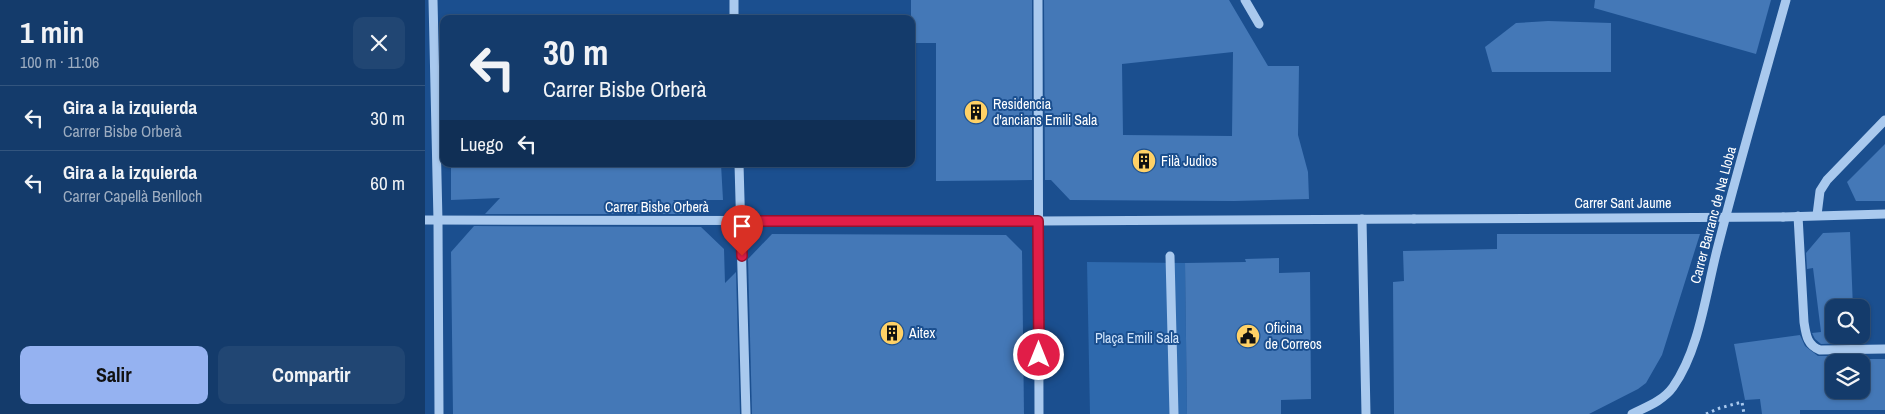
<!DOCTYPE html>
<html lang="es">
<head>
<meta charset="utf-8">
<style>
	body { margin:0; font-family:"Archivo Narrow",sans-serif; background:#214673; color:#f1f3f6; height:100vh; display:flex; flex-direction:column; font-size:19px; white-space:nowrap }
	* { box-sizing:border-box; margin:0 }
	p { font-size:16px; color:#9dadc1 }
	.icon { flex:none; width:28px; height:28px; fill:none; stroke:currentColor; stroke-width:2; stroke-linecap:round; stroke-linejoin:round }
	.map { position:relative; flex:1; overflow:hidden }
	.sheet { display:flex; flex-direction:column; background:#143b6b; width:425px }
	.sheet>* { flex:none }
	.top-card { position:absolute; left:15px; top:15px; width:475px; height:152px; border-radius:10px; box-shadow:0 1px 4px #0004,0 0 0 1px #33557e; background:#143b6b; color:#f1f3f6; overflow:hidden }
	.controls { position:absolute; left:1400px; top:299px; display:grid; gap:10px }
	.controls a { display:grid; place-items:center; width:45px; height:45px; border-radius:10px; background:#143b6b; box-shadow:0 1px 4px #0004,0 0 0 1px #33557e; font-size:25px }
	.pin { position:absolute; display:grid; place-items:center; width:42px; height:42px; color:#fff; margin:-51px -21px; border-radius:50% 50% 50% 0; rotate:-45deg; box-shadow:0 0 5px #0007 }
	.pin .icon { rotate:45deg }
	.me { position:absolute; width:55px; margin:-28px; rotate:0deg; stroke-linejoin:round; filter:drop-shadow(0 0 4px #0008) }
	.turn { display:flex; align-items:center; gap:18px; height:105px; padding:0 20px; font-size:22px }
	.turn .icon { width:65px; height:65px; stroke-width:2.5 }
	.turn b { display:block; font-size:35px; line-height:42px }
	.then { display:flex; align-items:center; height:48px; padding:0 20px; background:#0003; gap:10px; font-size:19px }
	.round { display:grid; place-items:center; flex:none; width:52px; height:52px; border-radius:10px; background:#214673 }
	.head { display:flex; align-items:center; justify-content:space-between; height:85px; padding:0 20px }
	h1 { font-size:30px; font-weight:700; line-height:38px }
	.action { display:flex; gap:10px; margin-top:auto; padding:10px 20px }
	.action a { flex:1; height:58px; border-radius:10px; background:#95b2f1; color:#111; font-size:20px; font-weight:700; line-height:58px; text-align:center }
	.action a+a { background:#214673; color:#f1f3f6 }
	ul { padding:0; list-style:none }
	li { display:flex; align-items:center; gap:15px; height:65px; padding:0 20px; border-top:1px solid #33557e }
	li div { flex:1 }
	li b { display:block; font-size:19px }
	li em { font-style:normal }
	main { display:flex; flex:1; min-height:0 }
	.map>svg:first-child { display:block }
	.green { fill:#2e69ad }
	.building { fill:#4478b7; fill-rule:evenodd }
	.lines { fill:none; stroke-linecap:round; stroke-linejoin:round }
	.path { stroke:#a9c9ee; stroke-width:3; stroke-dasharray:2.5 4; stroke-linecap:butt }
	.minor { stroke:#a9c9ee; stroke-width:9 }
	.minor-bridge { stroke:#a9c9ee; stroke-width:9 }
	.route-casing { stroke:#92132f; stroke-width:12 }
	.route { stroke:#e11d48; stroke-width:9 }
	.labels { text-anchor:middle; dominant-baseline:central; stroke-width:4; stroke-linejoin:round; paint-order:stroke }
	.poi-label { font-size:14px; fill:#fff; stroke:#1b4f8f; text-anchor:start }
	.street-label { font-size:14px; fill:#fff; stroke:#1b4f8f }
	.park-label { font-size:14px; fill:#cfe3fa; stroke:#1b4f8f }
</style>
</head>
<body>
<main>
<section class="sheet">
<div class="head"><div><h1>1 min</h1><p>100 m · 11:06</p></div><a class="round"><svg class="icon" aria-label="close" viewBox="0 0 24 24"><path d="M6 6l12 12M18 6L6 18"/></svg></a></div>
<ul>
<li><svg class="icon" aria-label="left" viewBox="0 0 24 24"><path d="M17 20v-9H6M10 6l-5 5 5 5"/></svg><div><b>Gira a la izquierda</b><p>Carrer Bisbe Orberà</p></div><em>30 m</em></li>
<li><svg class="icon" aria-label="left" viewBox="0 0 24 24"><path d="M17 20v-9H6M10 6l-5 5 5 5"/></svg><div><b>Gira a la izquierda</b><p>Carrer Capellà Benlloch</p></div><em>60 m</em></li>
</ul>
<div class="action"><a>Salir</a><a>Compartir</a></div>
</section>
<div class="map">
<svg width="1460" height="414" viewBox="0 0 1460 414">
	<rect width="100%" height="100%" fill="#1b4f8f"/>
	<polygon class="green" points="662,262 760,263 762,414 665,414"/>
	<g class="building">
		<polygon points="486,0 607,0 607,180 511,181 511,43 486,43"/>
		<path d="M619,0h185l39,66h31l-1,69 10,37 1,27 -75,2 -164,-1 -19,-20h-6zM808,52l-1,84 -109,-1 -1,-71z"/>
		<polygon points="1170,0 1346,0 1331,54 1169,8"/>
		<polygon points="1123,21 1186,23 1186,72 1067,72 1060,47 1091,23"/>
		<polygon points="1460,144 1460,201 1431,201 1422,182"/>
		<polygon points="26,164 296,164 298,200 248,200 263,214 60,214 75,198 26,200"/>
		<polygon points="49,226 276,227 299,249 300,283 311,272 315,414 28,414 26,252"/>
		<polygon points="1425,232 1428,308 1409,308 1409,335 1428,335 1429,343 1396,344 1390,339 1387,333 1396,332 1388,268 1382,269 1381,253 1398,233"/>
		<polygon points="347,234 581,235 597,251 599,414 327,414 323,259"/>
		<polygon points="1072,234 1275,234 1237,355 1221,383 1213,389 1164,414 969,414 968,282 979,281 978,251 1072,249"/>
		<polygon points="854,258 854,273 885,272 886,399 856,400 856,414 762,414 760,263 821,262 820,259"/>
		<path d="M1375,335l5,11 13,10h36v3h31v51h-85v4h-38l-2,-15 -15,1 -11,-56zM1409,362h27v28h-27z"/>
	</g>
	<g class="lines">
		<polyline class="path" points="1281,414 1295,408 1317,402 1319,414"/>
		<g class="minor">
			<polyline points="8,0 13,221 14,414"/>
			<polyline points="309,0 309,19"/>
			<polyline points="613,0 614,414"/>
			<polyline points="820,0 834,24"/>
			<polyline points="314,164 321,414"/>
			<polyline points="1392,215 1395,191 1402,180 1460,120"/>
			<path d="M1373,216l6,106c2,13 3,23 16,28l65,-1"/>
			<polyline points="1358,217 1460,214"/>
			<polyline points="937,219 941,414"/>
			<polyline points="0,220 613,221 989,219"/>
			<polyline points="745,256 749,414"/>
			<path d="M1207,414c14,-7 31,-13 41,-27 27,-38 33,-96 45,-141 21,-82 45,-164 68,-246"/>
		</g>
		<polyline class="minor-bridge" points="989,219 1358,217"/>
	</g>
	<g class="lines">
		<g class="route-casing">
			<polyline id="route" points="317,256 316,221 613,221 614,355"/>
		</g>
		<use href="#route" class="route"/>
	</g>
	<defs>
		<g id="building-disc" transform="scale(1.25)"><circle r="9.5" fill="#ffd166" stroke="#1b4f8f"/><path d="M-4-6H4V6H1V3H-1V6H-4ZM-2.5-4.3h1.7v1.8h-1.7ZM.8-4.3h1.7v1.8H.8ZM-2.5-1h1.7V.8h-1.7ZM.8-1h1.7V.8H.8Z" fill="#111"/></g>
		<g id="civic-disc" transform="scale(1.25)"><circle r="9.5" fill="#ffd166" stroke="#1b4f8f"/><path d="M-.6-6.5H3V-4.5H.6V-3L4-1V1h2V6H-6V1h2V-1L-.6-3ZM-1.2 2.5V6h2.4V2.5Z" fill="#111"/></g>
	</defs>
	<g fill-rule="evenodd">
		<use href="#building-disc" x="551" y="112"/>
		<use href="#building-disc" x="719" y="161"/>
		<use href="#building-disc" x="467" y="333"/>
		<use href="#civic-disc" x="823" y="336"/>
	</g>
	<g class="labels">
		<g class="poi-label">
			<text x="568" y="104">Residencia<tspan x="568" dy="16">d'ancians Emili Sala</tspan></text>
			<text x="736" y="161">Filà Judios</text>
			<text x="840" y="328">Oficina<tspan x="840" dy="16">de Correos</tspan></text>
			<text x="484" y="333">Aitex</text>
		</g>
		<g class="street-label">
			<text x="1198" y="203">Carrer Sant Jaume</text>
			<text x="232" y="207">Carrer Bisbe Orberà</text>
			<text transform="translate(1288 215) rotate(-75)">Carrer Barranc de Na Lloba</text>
		</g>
		<g class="park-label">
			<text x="712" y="338">Plaça Emili Sala</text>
		</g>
	</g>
</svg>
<div class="controls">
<a><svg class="icon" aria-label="search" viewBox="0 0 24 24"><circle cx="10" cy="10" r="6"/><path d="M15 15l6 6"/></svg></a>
<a><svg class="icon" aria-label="layers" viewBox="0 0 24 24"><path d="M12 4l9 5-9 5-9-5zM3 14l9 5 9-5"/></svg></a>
</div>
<div class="pin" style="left:317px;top:256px;background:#d93025"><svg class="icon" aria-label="arrive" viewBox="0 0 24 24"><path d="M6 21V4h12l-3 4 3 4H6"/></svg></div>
<svg class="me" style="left:614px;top:355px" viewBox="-20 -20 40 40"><circle r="17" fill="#e11d48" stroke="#fff" stroke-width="3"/><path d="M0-11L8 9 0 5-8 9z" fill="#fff"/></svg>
<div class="top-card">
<div class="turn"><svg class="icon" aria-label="left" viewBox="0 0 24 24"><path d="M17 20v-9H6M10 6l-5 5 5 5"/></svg><div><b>30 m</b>Carrer Bisbe Orberà</div></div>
<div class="then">Luego<svg class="icon" aria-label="left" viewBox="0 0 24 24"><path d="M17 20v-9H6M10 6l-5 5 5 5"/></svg></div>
</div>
</div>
</main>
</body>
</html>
